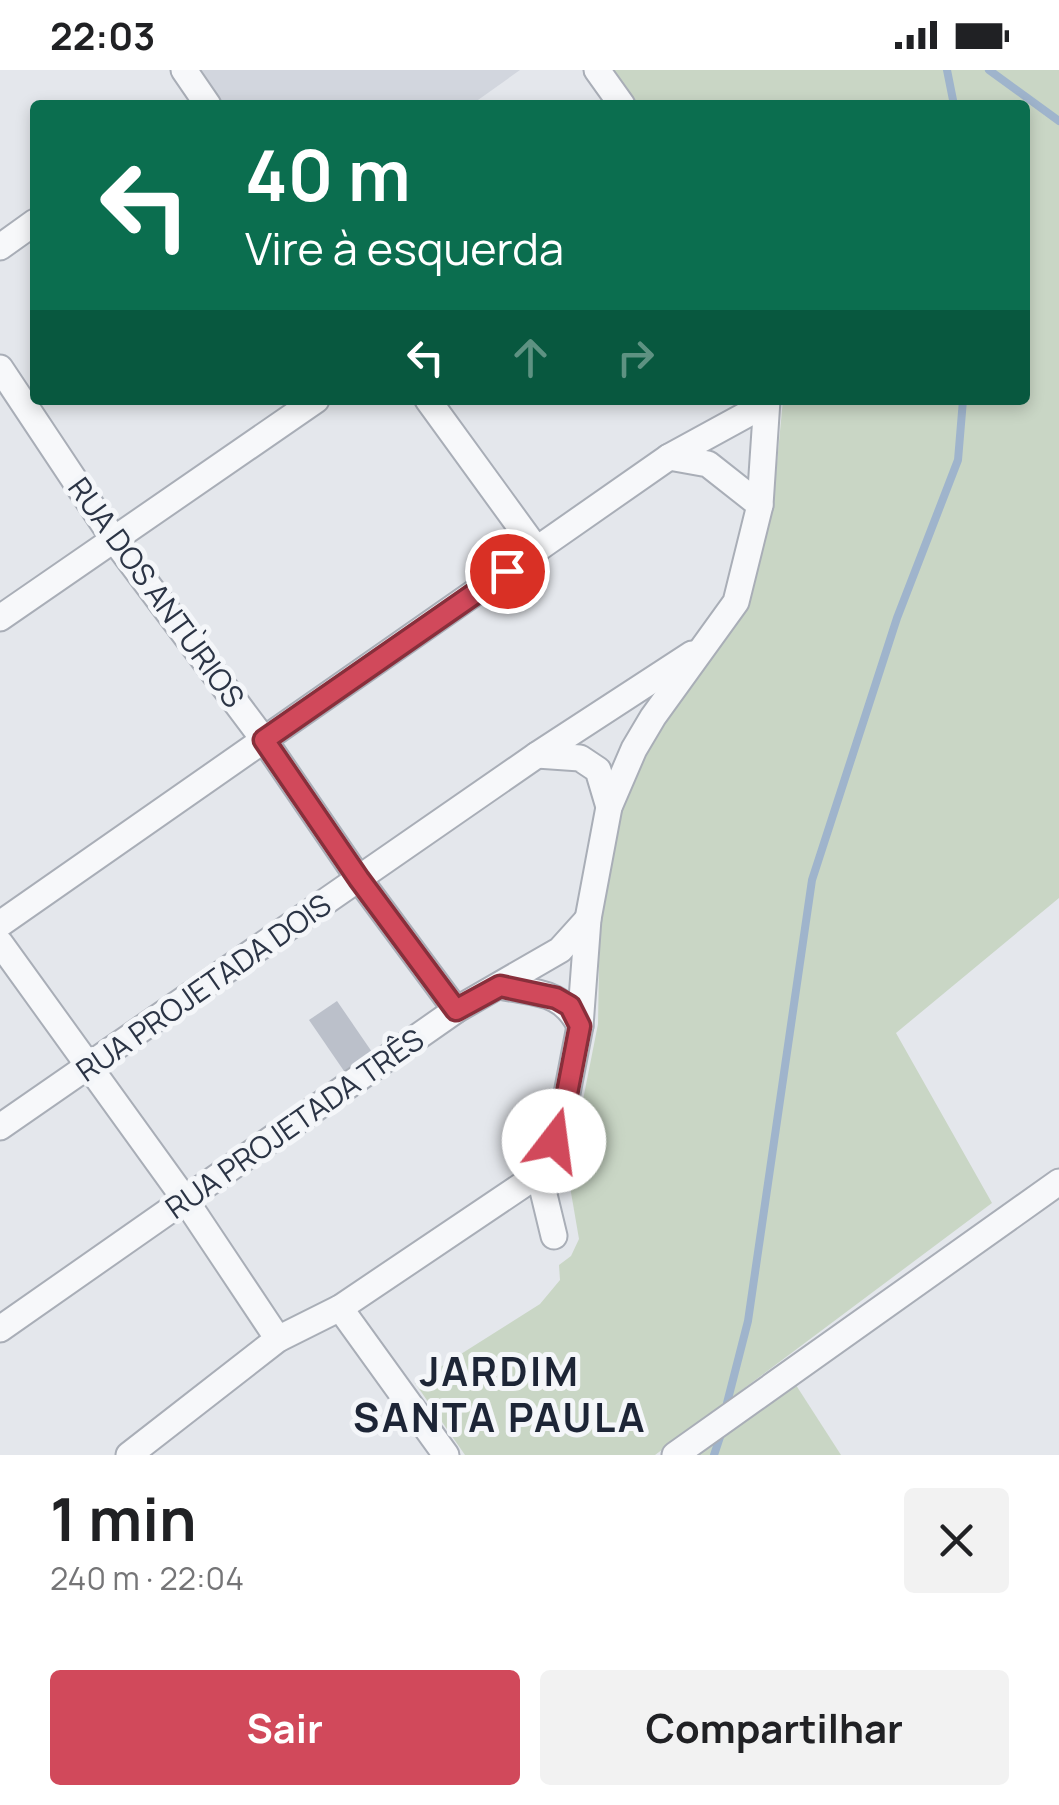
<!DOCTYPE html>
<html lang="pt">
<head>
<meta charset="utf-8">
<style>
	body { margin:0; font-family:Manrope,sans-serif; background:#f2f2f2; color:#202124; height:100vh; display:flex; flex-direction:column; font-size:38px; white-space:nowrap }
	* { box-sizing:border-box; margin:0 }
	p { font-size:32px; color:#757577 }
	.icon { flex:none; width:55px; height:55px; fill:none; stroke:currentColor; stroke-width:2; stroke-linecap:round; stroke-linejoin:round }
	.map { position:relative; height:1385px; overflow:hidden }
	.panel { display:flex; flex-direction:column; background:#fff; flex:1 }
	.panel>* { flex:none }
	.guide { position:absolute; left:30px; top:30px; width:1000px; height:305px; border-radius:10px; box-shadow:0 5px 15px #0003; background:#0b6e4f; color:#fff; overflow:hidden }
	.pin { position:absolute; display:grid; place-items:center; width:85px; height:85px; color:#fff; margin:-42px; border:5px solid #fff; border-radius:50%; box-shadow:0 2px 10px #0007 }
	.me { position:absolute; width:110px; margin:-55px; rotate:15deg; stroke-linejoin:round; filter:drop-shadow(0 0 8px #0008) }
	.turn { display:flex; align-items:center; gap:35px; height:210px; padding:0 50px; font-size:45px }
	.turn .icon { width:130px; height:130px; stroke-width:2.5 }
	.turn b { display:block; font-size:70px; line-height:85px }
	.lanes { display:flex; align-items:center; height:95px; padding:0 50px; background:#0003; justify-content:center; gap:50px; direction:ltr }
	.lanes .off { opacity:.35 }
	.round { display:grid; place-items:center; flex:none; width:105px; height:105px; border-radius:10px; background:#f2f2f2 }
	.overview { display:flex; align-items:center; justify-content:space-between; height:170px; padding:0 50px }
	h1 { font-size:60px; font-weight:700; line-height:75px }
	.button { display:flex; gap:20px; margin-top:auto; padding:20px 50px }
	.button a { flex:1; height:115px; border-radius:10px; background:#d1495b; color:#fff; font-size:40px; font-weight:700; line-height:115px; text-align:center }
	.button a+a { background:#f2f2f2; color:#202124 }
	.status { display:flex; justify-content:space-between; align-items:center; height:70px; padding:0 50px; background:#fff; direction:ltr }
	.status svg { height:28px; fill:currentColor }
	.map>svg:first-child { display:block }
	.built { fill:#d2d6de }
	.green { fill:#c9d6c5 }
	.lines { fill:none; stroke-linecap:round; stroke-linejoin:round }
	.stream { stroke:#9fb4cc; stroke-width:8 }
	.building { fill:#bbc0ca }
	.minor-casing { stroke:#a9aeb7; stroke-width:29 }
	.minor { stroke:#f7f8fa; stroke-width:25 }
	.route-casing { stroke:#882f3b; stroke-width:25 }
	.route { stroke:#d1495b; stroke-width:18 }
	.labels { text-anchor:middle; dominant-baseline:central; stroke-width:10; stroke-linejoin:round; paint-order:stroke }
	.street-label { font-size:30px; fill:#2b3445; stroke:#f4f6f9 }
	.district-label { font-size:40px; font-weight:bold; letter-spacing:2.5px; fill:#1d2536; stroke:#f4f6f9 }
</style>
</head>
<body>
<div class="status"><b>22:03</b><svg viewBox="0 0 49 12"><path d="M0 12V9h3v3zM5 12V6h3v6zM10 12V3h3v9zM15 12V0h3v12zM26 1h20v11H26zM47 4h2v5h-2z"/></svg></div>
<div class="map">
<svg width="1059" height="1385" viewBox="0 0 1059 1385">
	<rect width="100%" height="100%" fill="#e4e7ec"/>
	<polygon class="built" points="195,0 520,0 471,35 219,35"/>
	<g class="green">
		<polygon points="609,0 1059,0 1059,828 896,963 992,1133 655,1385 465,1385 415,1313 540,1234 560,1210 559,1195 571,1186 579,1169 568,1105 569,1078 582,1035 598,954 600,841 620,738 642,680 760,484 774,424 783,330 1025,330 1025,35 634,35"/>
		<polygon points="794,1312 841,1385 694,1385"/>
	</g>
	<g class="lines">
		<g class="stream">
			<polyline points="947,0 954,35"/>
			<polyline points="989,0 1059,51"/>
			<polyline points="727,1333 748,1251 812,810 897,548 958,390 963,330"/>
			<polyline points="714,1385 720,1367"/>
		</g>
	</g>
	<polygon class="building" points="337,931 372,982 344,1001 309,950"/>
	<g class="lines">
		<g class="minor-casing">
			<g id="minor">
				<polyline points="184,0 208,35"/>
				<polyline points="597,0 622,35"/>
				<polyline points="0,177 35,152"/>
				<polyline points="0,298 115,471 264,670 359,809 456,940"/>
				<polyline points="428,330 537,480"/>
				<polyline points="669,387 708,394 760,435"/>
				<polyline points="0,548 316,330"/>
				<polyline points="537,685 580,688 598,700 609,737"/>
				<polyline points="0,854 669,387 766,334"/>
				<polyline points="0,873 184,1128 278,1269"/>
				<path d="M500,916c36,8 62,4 80,40"/>
				<polyline points="0,1057 537,685 692,584"/>
				<polyline points="554,1166 539,1104 564,1039 580,956 588,849 609,737 634,679 653,647 736,532 760,435 767,330"/>
				<polyline points="340,1238 446,1385"/>
				<polyline points="0,1259 456,940 560,880 588,849"/>
				<polyline points="129,1385 278,1269 340,1238 539,1104"/>
				<polyline points="675,1385 1059,1112"/>
			</g>
		</g>
		<use href="#minor" class="minor"/>
	</g>
	<g class="lines">
		<g class="route-casing">
			<polyline id="route" points="507,501 264,670 359,809 456,940 500,916 556,928 570,936 580,956 564,1039 554,1071"/>
		</g>
		<use href="#route" class="route"/>
	</g>
	<g class="labels">
		<g class="street-label">
			<text transform="translate(157 522) rotate(54)">RUA DOS ANTÙRIOS</text>
			<text transform="translate(203 917) rotate(-35)">RUA PROJETADA DOIS</text>
			<text transform="translate(294 1053) rotate(-35)">RUA PROJETADA TRÊS</text>
		</g>
		<g class="district-label">
			<text x="500" y="1300">JARDIM<tspan x="500" dy="46">SANTA PAULA</tspan></text>
		</g>
	</g>
</svg>
<div class="pin" style="left:507px;top:501px;background:#d93025"><svg class="icon" aria-label="arrive" viewBox="0 0 24 24"><path d="M6 21V4h12l-3 4 3 4H6"/></svg></div>
<svg class="me" style="left:554px;top:1071px" viewBox="-20 -20 40 40"><circle r="19" fill="#fff"/><path d="M0-13L10 11 0 6-10 11z" fill="#d1495b"/></svg>
<div class="guide">
<div class="turn"><svg class="icon" aria-label="left" viewBox="0 0 24 24"><path d="M17 20v-9H6M10 6l-5 5 5 5"/></svg><div><b>40 m</b>Vire à esquerda</div></div>
<div class="lanes"><svg class="icon" aria-label="left" viewBox="0 0 24 24"><path d="M17 20v-9H6M10 6l-5 5 5 5"/></svg><svg class="icon off" aria-label="ahead" viewBox="0 0 24 24"><path d="M12 20V5M6 11l6-6 6 6"/></svg><svg class="icon off" aria-label="right" viewBox="0 0 24 24"><path d="M7 20v-9h11M14 6l5 5-5 5"/></svg></div>
</div>
</div>
<section class="panel">
<div class="overview"><div><h1>1 min</h1><p>240 m · 22:04</p></div><a class="round"><svg class="icon" aria-label="close" viewBox="0 0 24 24"><path d="M6 6l12 12M18 6L6 18"/></svg></a></div>
<div class="button"><a>Sair</a><a>Compartilhar</a></div>
</section>
</body>
</html>
